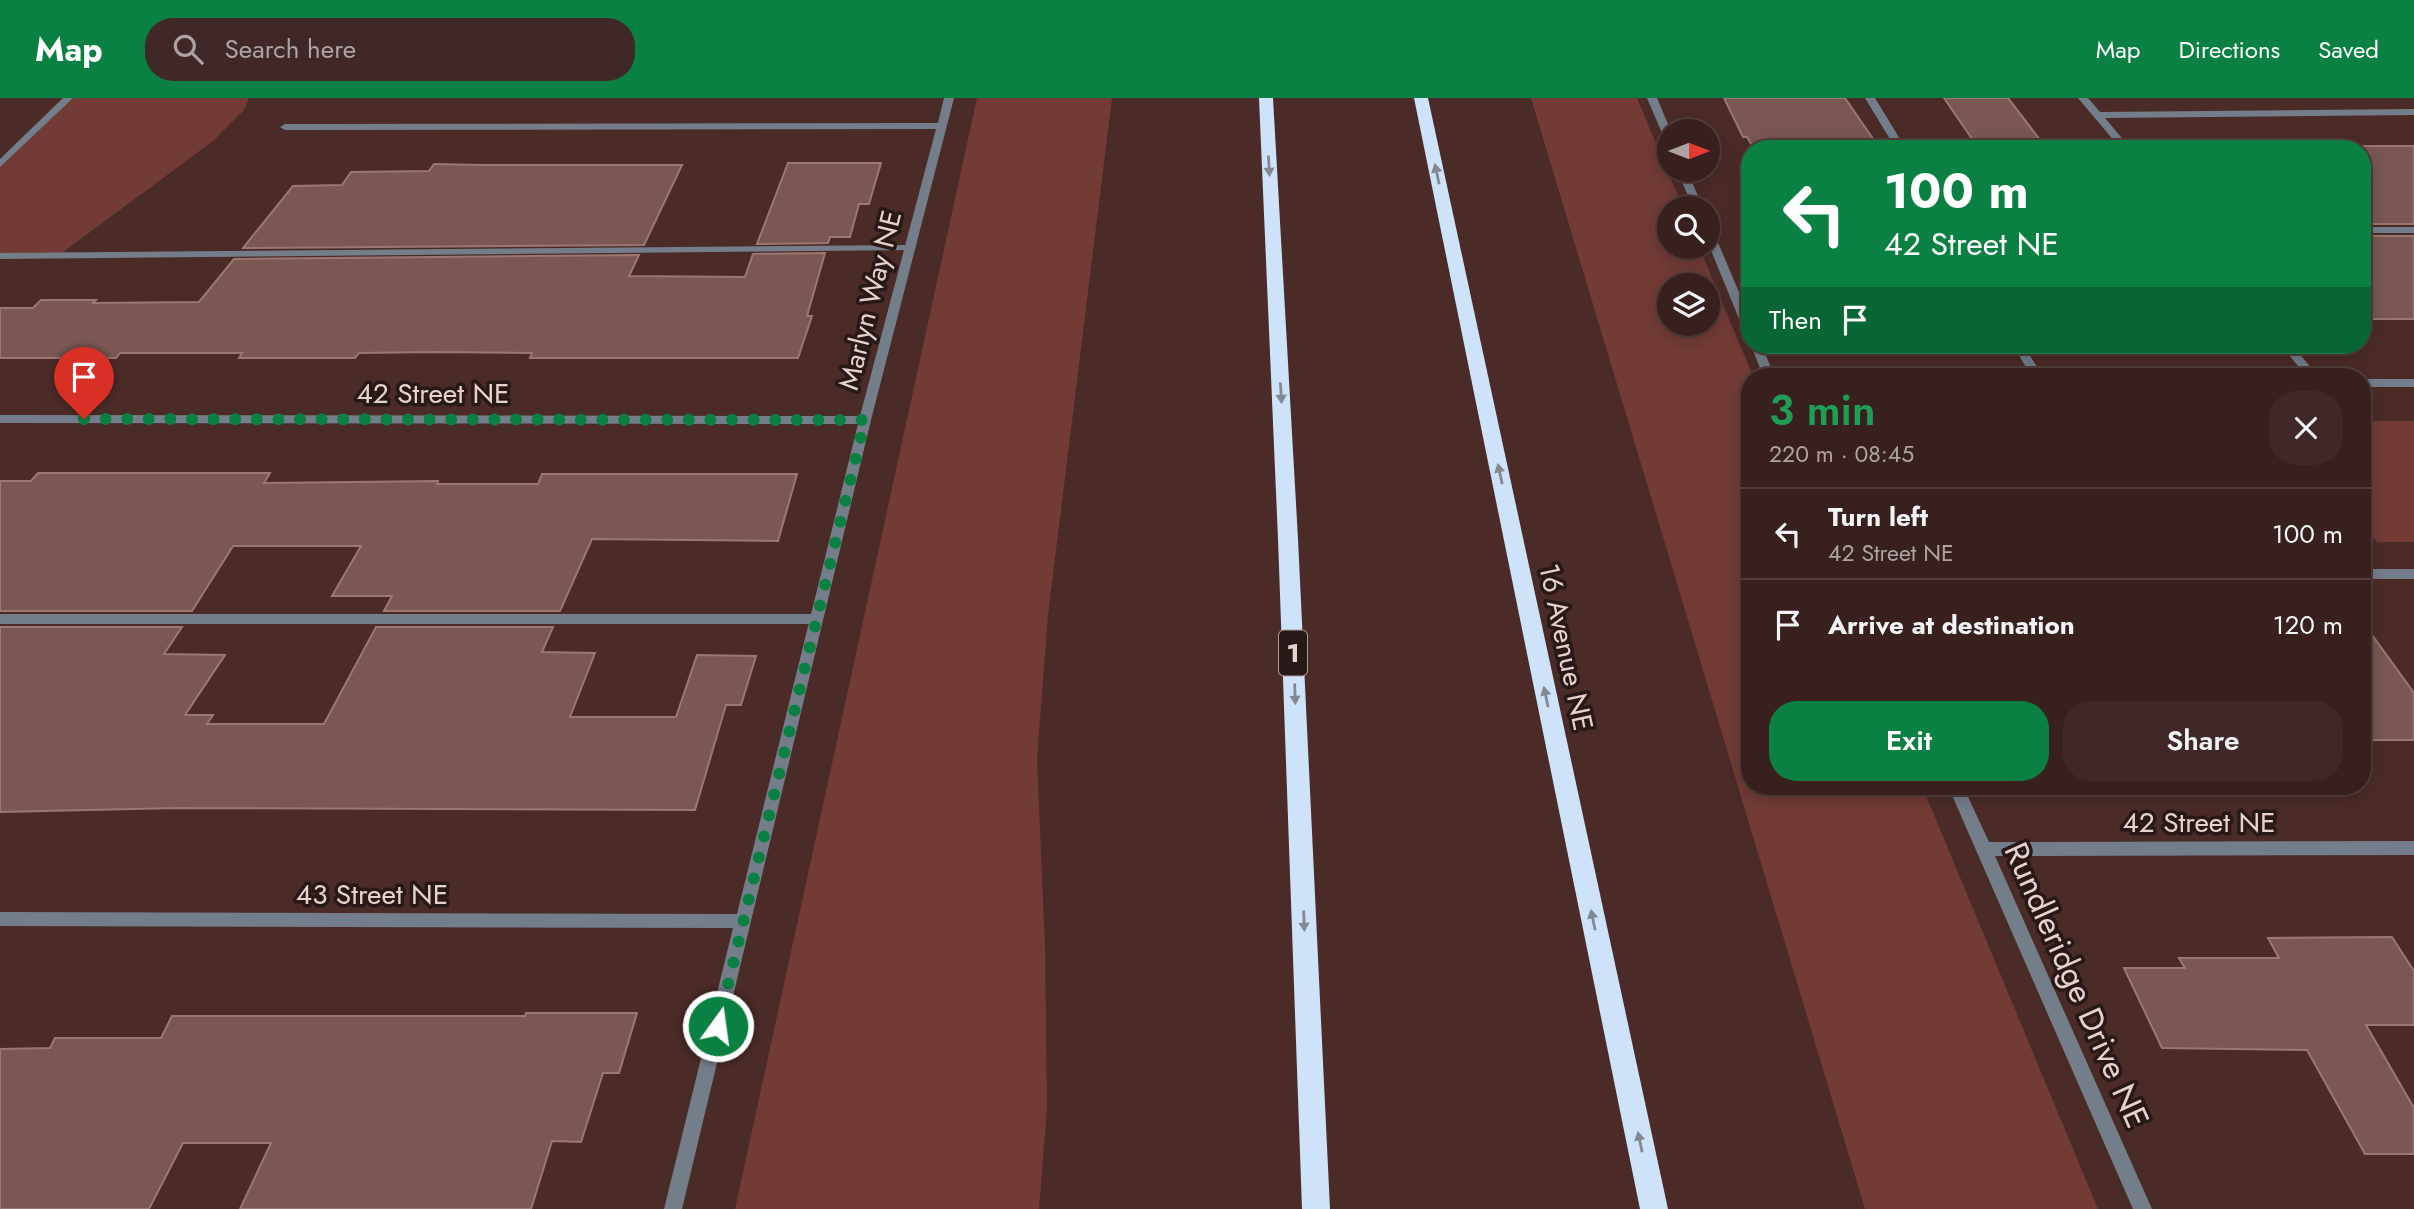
<!DOCTYPE html>
<html lang="en">
<head>
<meta charset="utf-8">
<style>
	body { margin:0; font-family:Jost,sans-serif; background:#3f2827; color:#f1f3f6; height:100vh; display:flex; flex-direction:column; font-size:26px; white-space:nowrap }
	* { box-sizing:border-box; margin:0 }
	p { font-size:23px; color:#aba3a4 }
	.icon { flex:none; width:38px; height:38px; fill:none; stroke:currentColor; stroke-width:2; stroke-linecap:round; stroke-linejoin:round }
	.map { position:relative; flex:1; overflow:hidden }
	.sheet { position:absolute; left:1741px; top:270px; width:630px; height:427px; display:flex; flex-direction:column; background:#38201e; border-radius:28px; box-shadow:0 4px 18px #0003,0 0 0 2px #523e3c }
	.sheet>* { flex:none }
	.banner { position:absolute; left:1741px; top:42px; width:630px; height:214px; border-radius:28px; box-shadow:0 4px 18px #0003,0 0 0 2px #523e3c; background:#0b8043; color:#fff; overflow:hidden }
	.needle { width:46px; rotate:90deg }
	.buttons { position:absolute; left:1657px; top:21px; display:grid; gap:14px }
	.buttons a { display:grid; place-items:center; width:63px; height:63px; border-radius:50%; background:#38201e; box-shadow:0 4px 18px #0003,0 0 0 2px #523e3c; font-size:35px }
	.pin { position:absolute; display:grid; place-items:center; width:60px; height:60px; color:#fff; margin:-72px -30px; border-radius:50% 50% 50% 0; rotate:-45deg; box-shadow:0 0 7px #0007 }
	.pin .icon { rotate:45deg }
	.me { position:absolute; width:77px; margin:-38px; rotate:14deg; stroke-linejoin:round; filter:drop-shadow(0 0 5px #0008) }
	.turn { display:flex; align-items:center; gap:24px; height:147px; padding:0 28px; font-size:32px }
	.turn .icon { width:91px; height:91px; stroke-width:2.5 }
	.turn b { display:block; font-size:49px; line-height:60px }
	.then { display:flex; align-items:center; height:66px; padding:0 28px; background:#0003; gap:14px; font-size:26px }
	.round { display:grid; place-items:center; flex:none; width:74px; height:74px; border-radius:28px; background:#3f2827 }
	.headline { display:flex; align-items:center; justify-content:space-between; height:119px; padding:0 28px }
	h1 { font-size:42px; font-weight:600; line-height:52px; color:#1e9e55 }
	.primary-button { display:flex; gap:14px; margin-top:auto; padding:14px 28px }
	.primary-button a { flex:1; height:80px; border-radius:28px; background:#0b8043; color:#fff; font-size:28px; font-weight:600; line-height:80px; text-align:center }
	.primary-button a+a { background:#3f2827; color:#f1f3f6 }
	ul { padding:0; list-style:none }
	li { display:flex; align-items:center; gap:21px; height:91px; padding:0 28px; border-top:2px solid #523e3c }
	li div { flex:1 }
	li b { display:block; font-size:26px }
	li em { font-style:normal }
	header { display:flex; align-items:center; gap:42px; box-sizing:border-box; height:98px; padding:0 35px; background:#0b8043; color:#fff }
	header strong { font-size:33px }
	nav { display:flex; gap:38px; margin-inline-start:auto; font-size:24px }
	.search { width:490px; height:63px; background:#3f2827; display:flex; align-items:center; gap:18px; box-sizing:border-box; padding:0 24px; border-radius:28px; color:#aba3a4; font-size:26px }
	.map>svg:first-child { display:block }
	.green { fill:#723b36; fill-rule:evenodd }
	.building { fill:#7a5753; stroke:#9c7672; stroke-width:2 }
	.lines { fill:none; stroke-linecap:round; stroke-linejoin:round }
	.lane { fill:#747e8a; fill-rule:evenodd }
	.street { fill:#747e8a; fill-rule:evenodd }
	.highway { fill:#cee2f9; fill-rule:evenodd }
	.oneway { fill:#838893 }
	.route { stroke:#0b8043; stroke-width:12; stroke-dasharray:0 21.6 }
	.labels { text-anchor:middle; dominant-baseline:central; stroke-width:7; stroke-linejoin:round; paint-order:stroke }
	.shield { fill:#271917; stroke:#ad9a98; stroke-width:2 }
	.shield-label { font-size:26px; font-weight:bold; fill:#e7d1cf }
	.street-label { font-size:28px; fill:#e7d1cf; stroke:#271917 }
	.near-street-label { font-size:33px; fill:#e7d1cf; stroke:#271917 }
</style>
</head>
<body>
<header>
<strong>Map</strong>
<div class="search"><svg class="icon" aria-label="search" viewBox="0 0 24 24"><circle cx="10" cy="10" r="6"/><path d="M15 15l6 6"/></svg>Search here</div>
<nav><a>Map</a><a>Directions</a><a>Saved</a></nav>
</header>
<div class="map">
<svg width="2414" height="1111" viewBox="0 0 2414 1111">
	<rect width="100%" height="100%" fill="#4b2b28"/>
	<g class="green">
		<polygon points="68,0 249,0 244,12 213,43 59,157 0,158 0,66"/>
		<polygon points="977,0 1112,0 1048,517 1037,660 1045,850 1047,1010 1039,1111 735,1111"/>
		<path d="M1531,0h106l46,110h-13v39h29l54,129h-3v410h172l176,423h-233zM1708,187v39h-38v-39z"/>
		<polygon points="2363,323 2414,323 2414,444 2377,444 2363,426"/>
	</g>
	<g class="building">
		<polygon points="1724,0 1845,0 1880,51 1754,51 1747,39 1743,39"/>
		<polygon points="1944,0 2008,0 2047,51 1979,51"/>
		<rect x="2362" y="48" width="52" height="78"/>
		<polygon points="788,65 881,65 869,106 859,106 850,139 830,139 828,145 757,146"/>
		<polygon points="434,66 481,67 682,67 644,147 243,150 293,88 342,87 351,74 429,73"/>
		<rect x="2362" y="138" width="52" height="83"/>
		<polygon points="825,155 807,218 812,218 798,260 530,260 532,255 436,254 359,255 355,260 239,260 242,255 120,255 116,260 0,260 0,210 33,210 41,202 96,202 93,205 199,204 234,161 639,157 629,178 745,179 753,156"/>
		<polygon points="38,375 270,375 264,385 438,383 437,386 538,386 542,376 797,376 778,443 592,441 560,513 384,513 392,498 332,498 361,448 233,448 192,513 0,513 0,383 31,383"/>
		<polygon points="2362,523 2414,595 2414,642 2362,642"/>
		<polygon points="0,529 182,529 164,556 225,557 185,617 213,617 207,626 324,626 376,529 553,529 542,554 595,555 570,619 676,619 697,557 756,558 741,607 726,607 695,712 178,710 0,714"/>
		<polygon points="2392,839 2414,873 2414,927 2366,927 2414,1010 2414,1056 2365,1056 2307,952 2162,950 2124,870 2185,870 2179,860 2279,860 2268,840"/>
		<polygon points="526,915 637,915 619,975 603,975 581,1044 552,1043 531,1111 240,1111 271,1045 183,1045 149,1111 0,1111 0,951 50,950 55,940 161,940 172,918 525,918"/>
	</g>
	<g class="lines">
		<g class="lane">
			<polygon points="63,0 73,0 0,69 0,61"/>
			<polygon points="1865,0 1875,0 1906,51 1896,51"/>
			<rect x="2362" y="129" width="52" height="6"/>
			<polygon points="908,147 912,148 912,152 0,161 0,155"/>
			<polygon points="2013,247 2023,247 2043,278 2031,278"/>
			<rect x="2362" y="471" width="52" height="10"/>
			<polygon points="0,516 816,516 823,521 816,526 0,526"/>
		</g>
		<g class="street">
			<polygon points="944,0 954,0 871,322 682,1111 664,1111 733,830 0,828 0,814 737,816 858,326 0,325 0,317 860,318 936,31 285,32 280,29 285,26 938,25"/>
			<polygon points="1647,0 1657,0 1671,33 1670,45 1665,42"/>
			<polygon points="2078,0 2088,0 2100,14 2414,11 2414,17 2105,20 2131,51 2121,51"/>
			<polygon points="1677,72 1687,72 1703,110 1693,110"/>
			<polygon points="1708,130 1713,133 1750,220 1750,236 1744,233 1708,145"/>
			<polygon points="1751,247 1761,247 1775,278 1763,278"/>
			<polygon points="2281,247 2292,247 2318,278 2306,278"/>
			<rect x="2362" y="281" width="52" height="8"/>
			<polygon points="1948,688 1963,688 1989,744 2414,743 2414,757 1995,758 2152,1111 2133,1111"/>
		</g>
		<g class="highway">
			<polygon points="1259,0 1273,0 1298,441 1330,1111 1302,1111 1278,441"/>
			<polygon points="1414,0 1428,0 1668,1111 1640,1111"/>
		</g>
	</g>
	<defs><path id="oneway-solid" d="M-6-.8H1V-3.2L6.5 0L1 3.2V.8H-6Z" transform="scale(1.75)"/></defs>
	<g class="oneway">
		<use href="#oneway-solid" transform="translate(1269 68) rotate(87)"/>
		<use href="#oneway-solid" transform="translate(1437 76) rotate(-102)"/>
		<use href="#oneway-solid" transform="translate(1281 295) rotate(87)"/>
		<use href="#oneway-solid" transform="translate(1500 376) rotate(-102)"/>
		<use href="#oneway-solid" transform="translate(1295 596) rotate(88)"/>
		<use href="#oneway-solid" transform="translate(1546 599) rotate(-102)"/>
		<use href="#oneway-solid" transform="translate(1593 822) rotate(-102)"/>
		<use href="#oneway-solid" transform="translate(1304 823) rotate(88)"/>
		<use href="#oneway-solid" transform="translate(1640 1044) rotate(-102)"/>
	</g>
	<g class="lines">
		<polyline class="route" points="84,321 865,322 718,928"/>
	</g>
	<g class="labels">
		<rect class="shield" x="1279" y="532.5" width="28" height="45" rx="5"/>
		<g class="shield-label">
			<text x="1293" y="555">1</text>
		</g>
		<g class="street-label">
			<text transform="translate(870 202) rotate(-76)">Marlyn Way NE</text>
			<text x="433" y="295">42 Street NE</text>
			<text transform="translate(1566 549) rotate(78)">16 Avenue NE</text>
			<text x="2199" y="724">42 Street NE</text>
			<text x="372" y="796">43 Street NE</text>
		</g>
		<g class="near-street-label">
			<text transform="translate(2077 887) rotate(66)">Rundleridge Drive NE</text>
		</g>
	</g>
</svg>
<div class="buttons">
<a><svg class="needle" viewBox="-14 -14 28 28"><path d="M0-13l5 13h-10z" fill="#e53935"/><path d="M0 13l5-13h-10z" fill="#aba3a4"/></svg></a>
<a><svg class="icon" aria-label="search" viewBox="0 0 24 24"><circle cx="10" cy="10" r="6"/><path d="M15 15l6 6"/></svg></a>
<a><svg class="icon" aria-label="layers" viewBox="0 0 24 24"><path d="M12 4l9 5-9 5-9-5zM3 14l9 5 9-5"/></svg></a>
</div>
<div class="pin" style="left:84px;top:321px;background:#d93025"><svg class="icon" aria-label="arrive" viewBox="0 0 24 24"><path d="M6 21V4h12l-3 4 3 4H6"/></svg></div>
<svg class="me" style="left:718px;top:928px" viewBox="-20 -20 40 40"><circle r="17" fill="#0b8043" stroke="#fff" stroke-width="3"/><path d="M0-11L8 9 0 5-8 9z" fill="#fff"/></svg>
<div class="banner">
<div class="turn"><svg class="icon" aria-label="left" viewBox="0 0 24 24"><path d="M17 20v-9H6M10 6l-5 5 5 5"/></svg><div><b>100 m</b>42 Street NE</div></div>
<div class="then">Then<svg class="icon" aria-label="arrive" viewBox="0 0 24 24"><path d="M6 21V4h12l-3 4 3 4H6"/></svg></div>
</div>
<section class="sheet">
<div class="headline"><div><h1>3 min</h1><p>220 m · 08:45</p></div><a class="round"><svg class="icon" aria-label="close" viewBox="0 0 24 24"><path d="M6 6l12 12M18 6L6 18"/></svg></a></div>
<ul>
<li><svg class="icon" aria-label="left" viewBox="0 0 24 24"><path d="M17 20v-9H6M10 6l-5 5 5 5"/></svg><div><b>Turn left</b><p>42 Street NE</p></div><em>100 m</em></li>
<li><svg class="icon" aria-label="arrive" viewBox="0 0 24 24"><path d="M6 21V4h12l-3 4 3 4H6"/></svg><div><b>Arrive at destination</b></div><em>120 m</em></li>
</ul>
<div class="primary-button"><a>Exit</a><a>Share</a></div>
</section>
</div>
</body>
</html>
